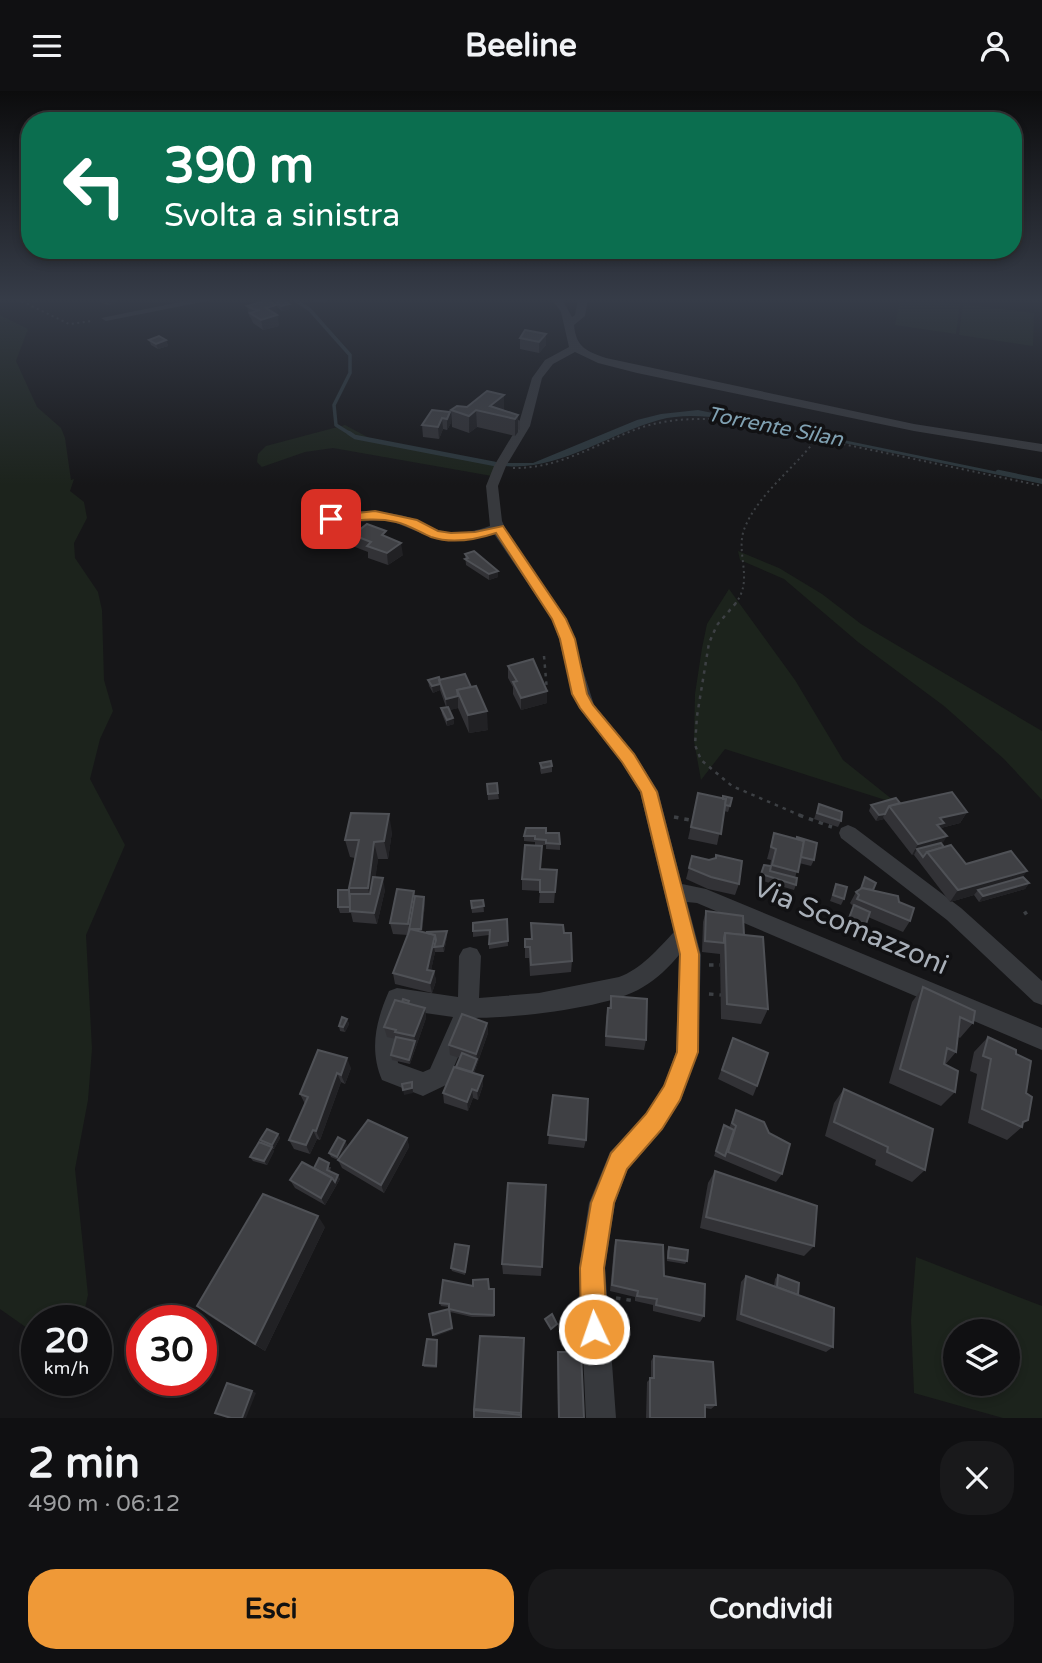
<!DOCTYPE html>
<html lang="it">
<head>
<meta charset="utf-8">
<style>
	body { margin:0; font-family:"Varela Round",sans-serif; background:#19191b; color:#f1f3f6; height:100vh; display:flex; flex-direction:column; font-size:26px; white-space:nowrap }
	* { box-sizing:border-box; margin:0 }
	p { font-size:23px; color:#9c9d9f }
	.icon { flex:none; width:38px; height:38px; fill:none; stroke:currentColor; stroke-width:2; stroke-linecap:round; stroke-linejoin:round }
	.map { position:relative; height:1327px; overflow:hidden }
	.drawer { display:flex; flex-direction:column; background:#101012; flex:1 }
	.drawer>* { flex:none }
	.top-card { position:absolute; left:21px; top:21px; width:1001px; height:147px; border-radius:28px; box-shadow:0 4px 10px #0003,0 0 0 2px #303032; background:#0b6e4f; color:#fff; overflow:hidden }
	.buttons { position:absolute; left:943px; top:1228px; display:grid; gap:14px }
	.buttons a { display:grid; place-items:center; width:77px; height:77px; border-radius:50%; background:#101012; box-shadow:0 4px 10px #0003,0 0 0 2px #303032; font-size:35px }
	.speed { position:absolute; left:21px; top:1214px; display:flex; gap:14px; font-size:35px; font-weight:700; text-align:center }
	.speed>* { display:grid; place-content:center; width:91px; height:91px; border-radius:50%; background:#101012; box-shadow:0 4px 10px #0003,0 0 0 2px #303032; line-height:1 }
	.speed small { font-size:18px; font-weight:400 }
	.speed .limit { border:10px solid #d22; background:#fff; color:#111 }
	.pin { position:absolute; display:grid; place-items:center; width:60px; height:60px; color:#fff; margin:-30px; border-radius:14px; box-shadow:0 4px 10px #0006 }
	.me { position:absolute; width:77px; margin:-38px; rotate:357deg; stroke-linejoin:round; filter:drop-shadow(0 0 5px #0008) }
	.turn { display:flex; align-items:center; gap:24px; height:147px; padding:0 28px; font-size:32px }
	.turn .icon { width:91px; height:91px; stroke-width:2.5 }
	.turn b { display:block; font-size:49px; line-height:60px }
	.round { display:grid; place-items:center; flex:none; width:74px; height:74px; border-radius:28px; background:#19191b }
	.head { display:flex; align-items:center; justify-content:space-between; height:119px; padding:0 28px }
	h1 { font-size:42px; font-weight:700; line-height:52px }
	.button { display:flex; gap:14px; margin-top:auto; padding:14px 28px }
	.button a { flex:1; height:80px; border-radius:28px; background:#ef9937; color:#111; font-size:28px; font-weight:700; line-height:80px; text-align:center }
	.button a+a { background:#19191b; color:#f1f3f6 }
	header { display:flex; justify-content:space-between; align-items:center; height:91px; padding:0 28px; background:#101012; font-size:32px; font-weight:700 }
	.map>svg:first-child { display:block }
	.green { fill:#1c231c; fill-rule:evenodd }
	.water { fill:#2c373c }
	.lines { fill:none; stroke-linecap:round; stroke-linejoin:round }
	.stream-far1 { stroke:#2c373c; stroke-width:3.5 }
	.stream { stroke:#2c373c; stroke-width:4.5 }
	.path-far2 { stroke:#3d4044; stroke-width:2; stroke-dasharray:2 3.5; stroke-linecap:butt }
	.path-far1 { stroke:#3d4044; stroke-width:2.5; stroke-dasharray:3.5 5; stroke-linecap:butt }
	.path { stroke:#3d4044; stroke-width:3.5; stroke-dasharray:4.5 6; stroke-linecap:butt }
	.minor { fill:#37393d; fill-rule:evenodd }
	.wall { fill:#323236 }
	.shaded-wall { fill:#212124 }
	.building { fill:#3f4044; stroke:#4f5156; stroke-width:2 }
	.route { fill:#ef9937; stroke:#9b6324; stroke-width:2 }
	.labels { text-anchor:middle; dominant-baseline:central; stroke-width:7; stroke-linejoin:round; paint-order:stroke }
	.far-water-label { font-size:21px; font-style:italic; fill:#80a1b2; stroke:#111113 }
	.near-street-label { font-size:28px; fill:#a8afb8; stroke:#111113 }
</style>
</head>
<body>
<header><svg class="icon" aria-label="menu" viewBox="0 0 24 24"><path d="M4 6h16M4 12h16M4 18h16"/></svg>Beeline<svg class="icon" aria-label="person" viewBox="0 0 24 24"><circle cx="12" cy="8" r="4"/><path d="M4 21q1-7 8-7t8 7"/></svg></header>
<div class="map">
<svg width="1042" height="1327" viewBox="0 0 1042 1327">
	<rect width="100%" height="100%" fill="#161618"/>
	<g class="green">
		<polygon points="900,208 960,213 956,243 895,234"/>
		<polygon points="963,213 1034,222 1033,255 959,244"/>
		<polygon points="0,224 28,238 16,270 37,316 61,337 65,347 71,389 74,388 70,400 84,411 87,427 74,452 75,467 98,501 102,519 104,589 113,620 100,648 90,688 125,754 86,844 92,958 88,1009 75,1078 88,1204 82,1230 37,1230 37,1244 0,1218"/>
		<polygon points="345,334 373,349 501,372 492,385 333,357 305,361 262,376 257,371 258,363 266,355"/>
		<polygon points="738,460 779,477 822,503 861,533 1042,640 1042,709 1004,668 944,615 858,551 784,488 740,469"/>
		<polygon points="729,498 795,589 843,669 898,713 725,658 701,689 694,650 695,603 702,557 707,533"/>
		<path d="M916,1166l126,49v112h-39l-89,-25 -3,-73zM956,1241h52v52h-52z"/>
	</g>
	<path class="water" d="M698,319l344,71v3l-318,-66c-21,-2 -44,-4 -65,2 -51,14 -100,51 -154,46l2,-3h26l104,-43 24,-6z"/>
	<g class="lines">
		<polyline class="stream-far1" points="294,208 310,219 350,264 350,282 334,314 336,334 352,344"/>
		<g class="stream">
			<polyline points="349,342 355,346 495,373"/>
			<polyline points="998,381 1042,390"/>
		</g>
		<g class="path-far2">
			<polyline points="17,208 69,233 93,230"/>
			<path d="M513,377c46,1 83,-24 124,-39 30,-11 61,-11 92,-9l313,66"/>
			<path d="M735,513c20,-25 -1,-51 10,-77 14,-33 47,-57 68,-84"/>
		</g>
		<g class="path-far1">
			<polyline points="736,512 717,534 709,552 697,625 695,654 701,669 732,695 804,726"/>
			<polyline points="544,565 547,600"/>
		</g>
		<g class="path">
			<polyline points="799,724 832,736"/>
			<polyline points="674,726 690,729"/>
			<polyline points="1024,823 1027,821"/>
			<polyline points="709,874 720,874"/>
			<polyline points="709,903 721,904"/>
			<polyline points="616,1207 635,1210"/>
		</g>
		<g class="minor">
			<polygon points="195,208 217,208 106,230 101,227"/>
			<path d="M552,208h10l10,18 3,-2 3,-16h10l-3,17 -11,9c2,22 12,26 32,33l308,66 128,20v8l-128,-21 -277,-58 -39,-10 -23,-11 -22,12 -11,14 -12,48 -24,40 -8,20 4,35 7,16 58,82 27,86 40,48 24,38 24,93 24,5 336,139v22l-345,-147 -10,-1 14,53 -3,97 -17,48 -19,30 -34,39 -13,34 -10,64 11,151h-30l-7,-151 10,-64 21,-51 36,-38 18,-29 12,-33 3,-97c-10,12 -22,24 -36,32 -32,21 -129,31 -168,31l-29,67 -23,11 -41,-16c-13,-31 -6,-59 7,-89l8,-3 61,9 1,-41 4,-7 7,-2 7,2 4,7 -2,42 60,-5 80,-16c21,-7 40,-29 55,-45l-34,-140 -18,-29 -43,-55 -7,-15 -13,-54 -7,-20 -58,-85 -45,7 -21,-5 -39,-16 -58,3 -7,-4c16,-13 68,-8 87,-1 12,5 23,12 36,14 15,2 29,-1 43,-6l-4,-40 8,-20 24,-40 14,-48 13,-18 24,-13 -8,-35zM404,919l49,7 -23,52 -7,3 -25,-9 -2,-19z"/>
			<polygon points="848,734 855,737 961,817 1042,890 1042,914 1034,911 947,829 841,747 839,742 841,737"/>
		</g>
	</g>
	<g class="wall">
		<polygon points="99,208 115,208 116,212 108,214 100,211"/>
		<polygon points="313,208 329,208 325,212 313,211"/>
		<polygon points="276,211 290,218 282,220 277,216"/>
		<polygon points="247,215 278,224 277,225 279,235 263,239 253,232 251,227 249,225"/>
		<polygon points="525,239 546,254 539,262 520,258 520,247"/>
		<polygon points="149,249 166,249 168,255 158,258 151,254"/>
		<polygon points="451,319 504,320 520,330 520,339 518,338 518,341 515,345 477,336 469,342 452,336"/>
		<polygon points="450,321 451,332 447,339 443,338 439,348 423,346 422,334"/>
		<polygon points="353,444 403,464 388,474 368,467 368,461 355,456"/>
		<polygon points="465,463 498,480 498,486 489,489 466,474"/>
		<polygon points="508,575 547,612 521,619 513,603 513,596 508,587"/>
		<polygon points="465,583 488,639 469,642 458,617 449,619 453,627 454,633 447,635 442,623 441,617 446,616 440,599 433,602 429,595 428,589 440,589"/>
		<polygon points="540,672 552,675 552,681 541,683 540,678"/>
		<polygon points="487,693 498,702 499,708 488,709"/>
		<polygon points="698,702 730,715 728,721 724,720 717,754 688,748"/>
		<polygon points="900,712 967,721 960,732 941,737 942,754 944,756 966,773 1023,786 1029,792 1025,798 979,811 974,804 950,811 914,764 912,764 884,728 876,730 869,720 871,714"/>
		<polygon points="819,713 841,730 838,736 814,728"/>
		<polygon points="392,741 388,768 378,768 375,787 385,799 377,833 353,831 351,822 340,822 338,816 349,799 355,767 350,766 345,749"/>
		<polygon points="546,742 560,753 560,759 546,758 546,754 535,754 535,751 524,750 524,745"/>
		<polygon points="774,742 814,769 811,775 799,772 795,787 796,794 794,799 759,789 764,774 770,775 771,769 767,768"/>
		<polygon points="692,765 739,793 735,804 708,798 686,788"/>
		<polygon points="541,778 557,779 554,812 539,812 540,800 522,799 522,788"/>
		<polygon points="865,786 873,799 899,811 910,830 903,841 868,826 863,842 860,848 843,841 853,815 850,812 856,801 860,798"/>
		<polygon points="836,793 844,808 841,814 830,810"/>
		<polygon points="414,800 415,805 425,812 422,841 427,842 447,840 447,845 444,861 435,861 431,879 434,880 436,890 432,902 395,893 393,882 408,844 393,843 390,832"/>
		<polygon points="483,809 484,821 472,822 471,810"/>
		<polygon points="706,820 744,844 768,918 761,933 721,928 720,863 702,861 703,831"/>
		<polygon points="507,828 508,855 489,858 489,844 473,846 473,832"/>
		<polygon points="531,832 564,842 572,870 571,881 530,885 529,867 525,867 525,848 531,848"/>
		<polygon points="923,896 973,932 960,947 958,946 956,961 945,974 955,1001 941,1015 889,992 912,911"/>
		<polygon points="611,905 646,949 644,959 605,955 606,927 608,917 609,917"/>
		<polygon points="409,910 410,913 425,917 426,927 410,973 392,969 391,964 396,948 387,946 384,936 402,911"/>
		<polygon points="347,928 349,933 345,941 340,940 339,935"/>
		<polygon points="487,932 488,942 474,982 483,994 478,1009 473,1007 468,1020 444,1012 443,1002 460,967 450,964 449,954"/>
		<polygon points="988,946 1016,963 1026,1002 1028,1029 1022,1033 1022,1036 1007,1049 968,1032 977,983 970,980 974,961"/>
		<polygon points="733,947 757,995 753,1005 718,988"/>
		<polygon points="318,959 351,977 345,993 341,991 320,1049 317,1048 310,1063 294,1058 289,1049 305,1013 300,1003"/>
		<polygon points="844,998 925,1079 912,1091 875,1074 876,1069 825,1045 834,1012"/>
		<polygon points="553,1004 586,1049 584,1057 548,1053"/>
		<polygon points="736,1019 782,1083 776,1091 714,1065 724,1034 729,1037"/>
		<polygon points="278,1043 280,1047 274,1058 272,1058 274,1060 267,1074 253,1070 250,1066 262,1052 260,1049"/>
		<polygon points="407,1047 409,1056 384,1102 342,1077 338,1069 331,1066 329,1062 345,1050 347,1054 343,1062"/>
		<polygon points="331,1076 330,1080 340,1088 325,1114 295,1097 290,1089 314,1077"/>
		<polygon points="715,1080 814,1155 804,1165 700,1137 708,1092"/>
		<polygon points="546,1094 541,1185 503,1183 502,1173"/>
		<polygon points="325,1136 265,1260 208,1224 197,1215"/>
		<polygon points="616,1149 664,1185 704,1225 700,1231 653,1220 653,1214 635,1210 635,1206 610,1200 614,1156"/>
		<polygon points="469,1155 469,1158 465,1184 452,1180 451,1177"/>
		<polygon points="669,1156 687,1170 685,1173 667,1170 667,1160"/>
		<polygon points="778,1184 798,1204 833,1256 826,1261 736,1229 741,1191 746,1185 774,1195 775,1188"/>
		<polygon points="489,1198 494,1198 494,1226 472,1226 450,1221 449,1216 441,1215 440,1212"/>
		<polygon points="524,1247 521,1327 474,1319 474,1318"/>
		<polygon points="437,1249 438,1251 437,1277 424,1276 423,1274"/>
		<polygon points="558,1261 584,1327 558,1327 557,1266"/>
		<polygon points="654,1265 716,1314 711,1318 705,1317 705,1327 646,1327 647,1291 651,1287 651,1270"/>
	</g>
	<g class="shaded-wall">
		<polygon points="109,208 115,208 116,212 108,214 106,209"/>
		<polygon points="289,213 290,218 282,220 281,215"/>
		<polygon points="276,214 279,235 263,239 261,229 266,217"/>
		<polygon points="546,243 546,254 539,262 539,251"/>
		<polygon points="166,249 168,255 158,258 156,253"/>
		<polygon points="504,304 504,321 490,315"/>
		<polygon points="476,319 477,336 469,342 469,325"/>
		<polygon points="450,321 451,332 447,339 447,328"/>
		<polygon points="518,324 518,341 515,345 515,328"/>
		<polygon points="442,327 443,338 439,348 438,336"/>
		<polygon points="401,452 403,464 388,474 387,462"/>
		<polygon points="498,480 498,486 489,489 489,483"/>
		<polygon points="440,593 440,599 433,602 432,595"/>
		<polygon points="547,600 547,612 521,619 521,607"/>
		<polygon points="458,605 458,617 447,620 446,608"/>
		<polygon points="487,620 488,639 469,642 468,624"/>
		<polygon points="453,627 454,633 447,635 447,629"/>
		<polygon points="967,721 960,732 941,737 938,743 931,745 940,727"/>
		<polygon points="389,723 392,741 388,768 384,750"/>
		<polygon points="885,723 883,726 884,728 876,730 879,724"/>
		<polygon points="947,745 940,757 917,758 914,764 912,764 918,753"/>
		<polygon points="374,751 378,768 372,814 368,797"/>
		<polygon points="1027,780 1019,791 978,799 974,804 950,811 958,799"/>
		<polygon points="383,787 385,799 377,833 374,822"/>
		<polygon points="1029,792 1025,798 979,811 983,805"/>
		<polygon points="414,800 416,811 409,839 408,833"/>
		<polygon points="424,806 425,812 422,843 421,838"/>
		<polygon points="447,840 447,845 444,861 443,855"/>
		<polygon points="435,844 437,855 434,856 435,861 429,889 427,879"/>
		<polygon points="434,880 436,890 432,902 430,892"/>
		<polygon points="425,917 426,927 410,973 409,969 415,950 414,945"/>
		<polygon points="347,928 349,933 345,941 343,936"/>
		<polygon points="487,932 488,942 471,990 470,985 477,968 476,963"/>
		<polygon points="347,967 351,977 345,993 341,984"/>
		<polygon points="337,982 341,991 320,1049 316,1040"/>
		<polygon points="483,985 483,994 478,1009 477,1000"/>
		<polygon points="412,991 413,1002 404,1004 403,999"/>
		<polygon points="472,998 473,1007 468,1020 467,1011"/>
		<polygon points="313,1039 317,1048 310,1063 306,1054"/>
		<polygon points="278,1043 280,1047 274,1058 272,1054"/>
		<polygon points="407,1047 409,1056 384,1102 381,1094"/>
		<polygon points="345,1050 347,1054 339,1070 337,1066"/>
		<polygon points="272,1056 274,1060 267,1074 264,1070"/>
		<polygon points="338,1084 340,1088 325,1114 321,1107 332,1087"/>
		<polygon points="318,1125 325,1136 265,1260 255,1253"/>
		<polygon points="449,1218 453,1239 434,1246 433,1244"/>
		<polygon points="437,1249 438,1251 437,1277 436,1275"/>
		<polygon points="252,1300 256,1302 246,1327 242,1327"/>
	</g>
	<g class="building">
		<polygon points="268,209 276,214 266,217 277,224 261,229 250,222 260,219 253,218 247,215"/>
		<polygon points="283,209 289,213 281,215 276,211"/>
		<polygon points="525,239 546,243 539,251 520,247"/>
		<polygon points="159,245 166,249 156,253 149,249"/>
		<polygon points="487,300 504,304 490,315 518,324 515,328 476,319 469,325 451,319 457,315 467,316"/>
		<polygon points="432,319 450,321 447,328 442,327 438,336 422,334"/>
		<polygon points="367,433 386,440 382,444 401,452 387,462 367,455 371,451 353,444"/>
		<polygon points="474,460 498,480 489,483 465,468 468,467 465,463"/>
		<polygon points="533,568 547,600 521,607 513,591 517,590 508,575"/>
		<polygon points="465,583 471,596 457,599 458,605 446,608 439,589"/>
		<polygon points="439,586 440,589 439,589 440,593 432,595 428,589"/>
		<polygon points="476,595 487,620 468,624 457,599"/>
		<polygon points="448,616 453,627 447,629 441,617"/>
		<polygon points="551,670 552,675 542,677 540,672"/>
		<polygon points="497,692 498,702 488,703 487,693"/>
		<polygon points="952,701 967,721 940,727 944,732 937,734 947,745 918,753 889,715"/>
		<polygon points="698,702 726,708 721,743 691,736"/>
		<polygon points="723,705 732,707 730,715 725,714 726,708 723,708"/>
		<polygon points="896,707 900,712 889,715 885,723 879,724 871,714"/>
		<polygon points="819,713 842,721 841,730 817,722"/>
		<polygon points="351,722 389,723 384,750 374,751 368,797 349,797 359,749 345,749"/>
		<polygon points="526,737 546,737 546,742 559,742 560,753 546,752 546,749 535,748 535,745 524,745"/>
		<polygon points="774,742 804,750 798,781 772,774 776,758 771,756"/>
		<polygon points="797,746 817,752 814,769 801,766 804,750 797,748"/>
		<polygon points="941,752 944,756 927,761 923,766 917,758"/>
		<polygon points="525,754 542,755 540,778 557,779 555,801 540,801 540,789 522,788"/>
		<polygon points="951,754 966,773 1011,760 1027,780 958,799 927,761"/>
		<polygon points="716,764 742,770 739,793 711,786 689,777 692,765 709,769 716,767"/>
		<polygon points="764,774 771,775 770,780 797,787 796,794 761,783"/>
		<polygon points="373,786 383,787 374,822 350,820 350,803 370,803"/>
		<polygon points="865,786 876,792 873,799 862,797 861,798"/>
		<polygon points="1023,786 1029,792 983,805 978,799"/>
		<polygon points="836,793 847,796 844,808 833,804"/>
		<polygon points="862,797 898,805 899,811 914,817 910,830 857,808 859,804 856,801"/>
		<polygon points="397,798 414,800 408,833 390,832"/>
		<polygon points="338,799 349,799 350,816 338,816"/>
		<polygon points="415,805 424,806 421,838 410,838 409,839"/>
		<polygon points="483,809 484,815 472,817 471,810"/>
		<polygon points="854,814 870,821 863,842 846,835"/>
		<polygon points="706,820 743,825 744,844 725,842 724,847 724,852 705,850"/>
		<polygon points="507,828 508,850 489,853 490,839 473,840 473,832"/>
		<polygon points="531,832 563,834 564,842 571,842 572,870 531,874 530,856 525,856 525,848 532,848"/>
		<polygon points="410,838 435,844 427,879 434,880 430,892 393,882"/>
		<polygon points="447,840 443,855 434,856 436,849 435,844 427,842 427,841"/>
		<polygon points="725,842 763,846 768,918 727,913"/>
		<polygon points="923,896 975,920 973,932 960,926 956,961 947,957 944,973 958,980 955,1001 900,978"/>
		<polygon points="611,905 647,908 646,949 606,945 608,917 611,917"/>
		<polygon points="403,908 409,910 408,913 402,911"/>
		<polygon points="395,909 425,917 414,945 395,941 396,939 384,936"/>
		<polygon points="462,923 487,932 476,963 449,954"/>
		<polygon points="342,926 347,928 343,936 339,935"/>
		<polygon points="396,946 415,950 409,969 391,964"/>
		<polygon points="988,946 1016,959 1016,963 1031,970 1026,1002 1032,1006 1028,1029 1023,1031 1022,1036 982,1018 991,968 983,965"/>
		<polygon points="733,947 768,962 757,995 722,979"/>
		<polygon points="318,959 347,967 341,984 337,982 316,1040 313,1039 306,1054 289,1049 308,1006 300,1003"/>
		<polygon points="462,962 477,968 472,981 456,976"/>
		<polygon points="454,976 483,985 477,1000 472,998 467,1011 443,1002"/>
		<polygon points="412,991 412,997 403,999 402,993"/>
		<polygon points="844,998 933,1038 925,1079 887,1061 888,1056 834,1031"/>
		<polygon points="553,1004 588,1008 586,1049 548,1044"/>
		<polygon points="736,1019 764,1031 769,1042 790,1053 782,1083 728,1061 736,1035 732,1032"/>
		<polygon points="368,1029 407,1047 381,1094 338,1069"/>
		<polygon points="724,1034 734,1039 725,1065 716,1060"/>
		<polygon points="267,1038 278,1043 272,1054 260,1049"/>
		<polygon points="338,1046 345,1050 337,1066 329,1062"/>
		<polygon points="259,1051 272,1056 264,1070 250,1066"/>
		<polygon points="319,1067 329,1072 327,1079 338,1084 335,1091 332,1087 314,1077"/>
		<polygon points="302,1071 332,1087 321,1107 290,1089"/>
		<polygon points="715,1080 817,1115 814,1155 706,1126"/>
		<polygon points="508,1092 546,1094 542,1176 502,1173"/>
		<polygon points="263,1103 318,1125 255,1253 197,1215"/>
		<polygon points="616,1149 663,1154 664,1185 705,1193 704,1225 656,1214 657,1208 637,1205 638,1200 612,1194"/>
		<polygon points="455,1153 469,1155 465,1181 451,1177"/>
		<polygon points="669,1156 688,1159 687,1170 668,1167"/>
		<polygon points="778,1184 799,1192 798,1204 777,1196"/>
		<polygon points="746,1185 834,1217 833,1256 741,1223"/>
		<polygon points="488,1188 489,1198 494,1198 494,1224 471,1223 449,1218 449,1213 440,1212 443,1189 473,1195 473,1189"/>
		<polygon points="449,1218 452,1237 433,1244 429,1223"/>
		<polygon points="552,1223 557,1233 551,1238 545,1228"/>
		<polygon points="480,1245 524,1247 521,1322 474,1318"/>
		<polygon points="427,1248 437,1249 436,1275 423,1274"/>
		<polygon points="558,1261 581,1261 584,1327 559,1327"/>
		<polygon points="654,1265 713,1271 716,1314 705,1314 705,1327 650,1327 650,1287 654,1287"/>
		<polygon points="227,1292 252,1300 242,1327 231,1327 215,1322"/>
		<polygon points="474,1319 521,1324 521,1327 474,1327"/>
	</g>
	<linearGradient id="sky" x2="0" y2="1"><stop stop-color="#0c0c0d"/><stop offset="0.53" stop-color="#363c48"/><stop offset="1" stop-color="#363c48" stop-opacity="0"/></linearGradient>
	<rect width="1042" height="394" fill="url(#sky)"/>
	<path class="route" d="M375,420l42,9 21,11 13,2 24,-1 28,-6 63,93 9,20 12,55 6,11 41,49 23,38 42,162 -1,98 -18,48 -18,29 -35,40 -13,34 -10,65 3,61 -4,9 -9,3 -9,-3 -4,-9 -1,-61 11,-65 20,-50 35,-39 18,-28 13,-34 3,-98 -39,-162 -19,-30 -42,-54 -8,-14 -12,-55 -8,-20 -56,-86c-21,7 -44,11 -65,4 -12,-5 -22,-12 -35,-15 -22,-5 -43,-1 -65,1l-6,-4 6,-3z"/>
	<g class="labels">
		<g class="far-water-label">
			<text transform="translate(775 336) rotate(11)">Torrente Silan</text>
		</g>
		<g class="near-street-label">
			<text transform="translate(851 835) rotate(23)">Via Scomazzoni</text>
		</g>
	</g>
</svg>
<div class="buttons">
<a><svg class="icon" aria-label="layers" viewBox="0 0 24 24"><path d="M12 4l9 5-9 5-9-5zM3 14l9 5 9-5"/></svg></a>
</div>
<div class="speed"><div>20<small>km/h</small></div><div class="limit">30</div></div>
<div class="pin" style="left:331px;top:428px;background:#d93025"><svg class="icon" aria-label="arrive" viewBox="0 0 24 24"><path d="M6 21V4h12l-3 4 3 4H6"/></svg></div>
<svg class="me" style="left:594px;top:1238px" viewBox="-20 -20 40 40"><circle r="17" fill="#ef9937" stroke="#fff" stroke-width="3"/><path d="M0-11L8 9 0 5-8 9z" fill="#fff"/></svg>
<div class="top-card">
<div class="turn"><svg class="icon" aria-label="left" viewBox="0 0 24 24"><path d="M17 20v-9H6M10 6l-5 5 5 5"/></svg><div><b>390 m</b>Svolta a sinistra</div></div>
</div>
</div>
<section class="drawer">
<div class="head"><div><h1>2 min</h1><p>490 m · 06:12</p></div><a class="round"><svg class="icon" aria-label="close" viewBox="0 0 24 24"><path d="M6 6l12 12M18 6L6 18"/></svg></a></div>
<div class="button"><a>Esci</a><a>Condividi</a></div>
</section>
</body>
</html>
